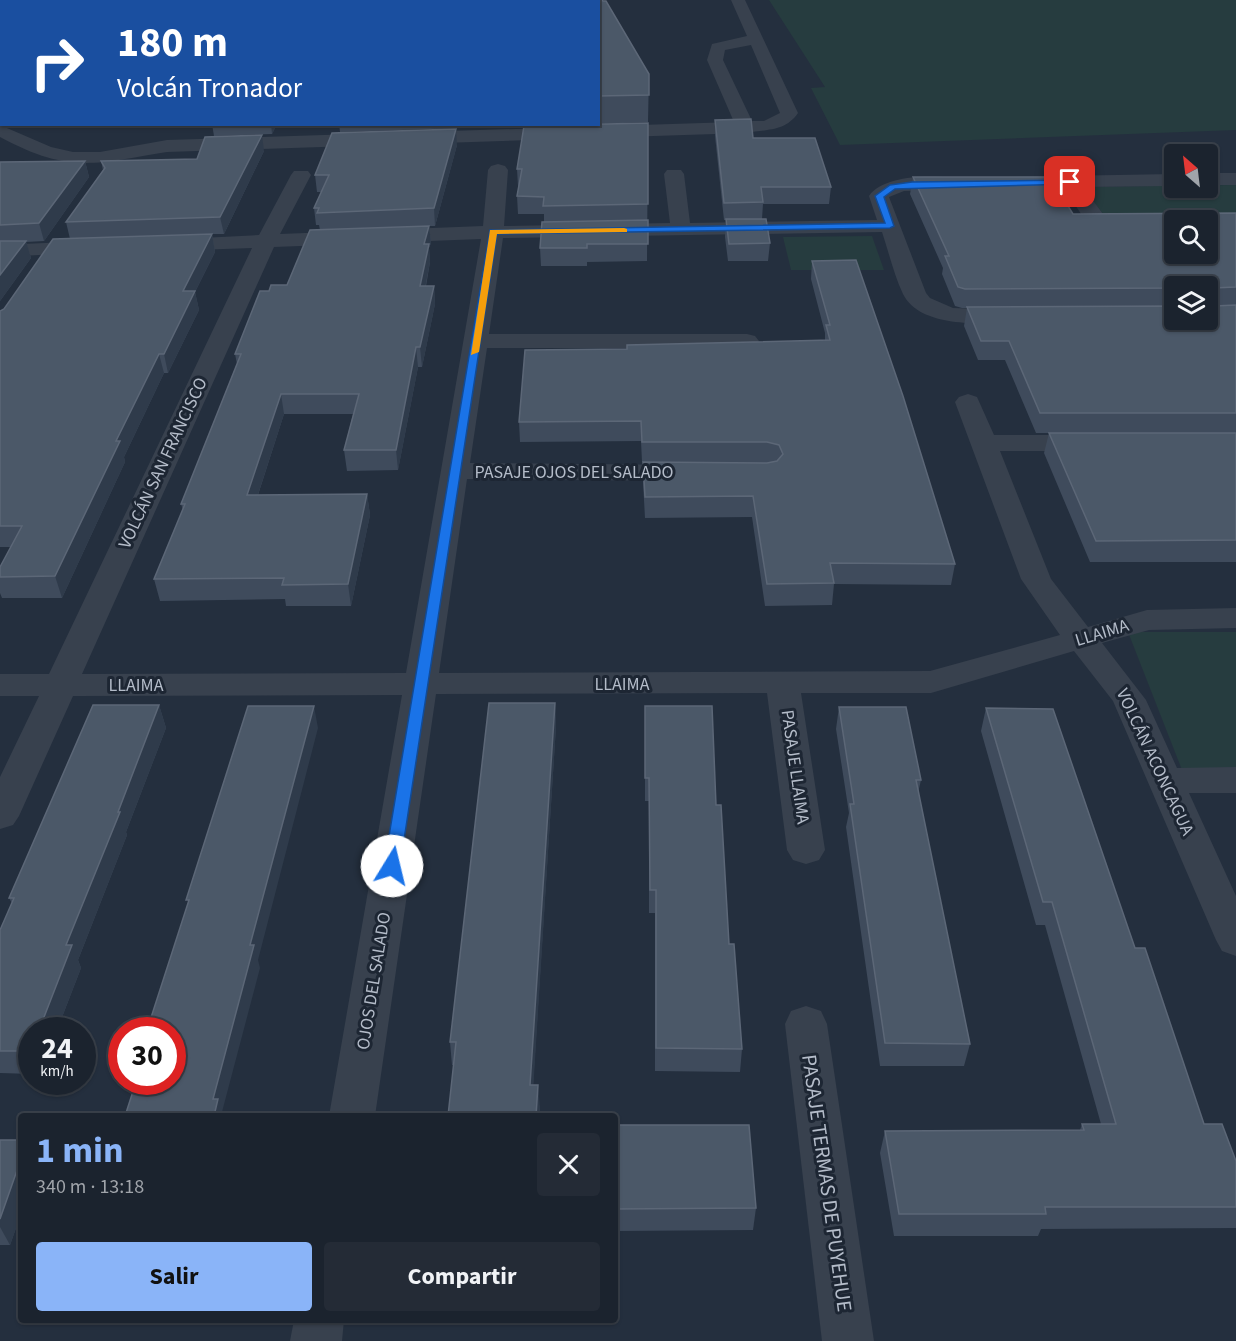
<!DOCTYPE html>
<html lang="es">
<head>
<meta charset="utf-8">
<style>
	body { margin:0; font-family:"Source Sans 3",sans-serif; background:#242b36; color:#f1f3f6; height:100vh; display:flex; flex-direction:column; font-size:22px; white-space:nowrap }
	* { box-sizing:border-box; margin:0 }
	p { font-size:20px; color:#a0a4aa }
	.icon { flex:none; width:33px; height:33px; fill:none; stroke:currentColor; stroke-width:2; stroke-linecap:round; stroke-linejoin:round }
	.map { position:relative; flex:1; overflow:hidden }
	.sheet { position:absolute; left:18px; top:1113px; width:600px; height:210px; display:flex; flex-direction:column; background:#1b232e; border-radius:6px; box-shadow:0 2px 4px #0004,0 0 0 2px #39404a }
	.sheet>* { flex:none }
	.top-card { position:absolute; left:0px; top:0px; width:600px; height:126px; box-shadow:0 2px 4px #0004,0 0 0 2px #39404a; background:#1a4fa0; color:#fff; overflow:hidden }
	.needle { width:39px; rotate:332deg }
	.fabs { position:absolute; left:1164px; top:144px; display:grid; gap:12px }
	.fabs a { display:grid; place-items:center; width:54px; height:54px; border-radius:6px; background:#1b232e; box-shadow:0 2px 4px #0004,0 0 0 2px #39404a; font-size:30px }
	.speed { position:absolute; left:18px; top:1017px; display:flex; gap:12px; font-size:30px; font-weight:700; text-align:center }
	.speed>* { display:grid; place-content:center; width:78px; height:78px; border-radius:50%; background:#1b232e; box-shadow:0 2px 4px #0004,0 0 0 2px #39404a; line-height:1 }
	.speed small { font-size:15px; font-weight:400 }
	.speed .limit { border:9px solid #d22; background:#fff; color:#111 }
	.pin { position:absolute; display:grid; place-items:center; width:51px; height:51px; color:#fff; margin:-26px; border-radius:12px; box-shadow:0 3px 9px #0006 }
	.me { position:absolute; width:66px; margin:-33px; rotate:9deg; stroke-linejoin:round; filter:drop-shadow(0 0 4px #0008) }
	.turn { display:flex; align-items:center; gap:21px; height:126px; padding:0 18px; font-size:27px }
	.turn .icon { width:78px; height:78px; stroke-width:2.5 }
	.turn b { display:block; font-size:42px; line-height:51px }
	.round { display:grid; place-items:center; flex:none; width:63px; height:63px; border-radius:6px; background:#242b36 }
	.headline { display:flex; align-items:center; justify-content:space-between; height:102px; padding:0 18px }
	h1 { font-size:36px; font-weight:700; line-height:45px; color:#8ab4f8 }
	.primary-button { display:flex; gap:12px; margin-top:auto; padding:12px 18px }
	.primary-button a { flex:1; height:69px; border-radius:6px; background:#8ab4f8; color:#111; font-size:24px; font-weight:700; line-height:69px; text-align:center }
	.primary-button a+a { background:#242b36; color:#f1f3f6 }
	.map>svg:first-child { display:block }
	.green { fill:#263c3f }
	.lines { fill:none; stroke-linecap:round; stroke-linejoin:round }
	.minor { fill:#38414e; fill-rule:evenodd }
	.wall { fill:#3f4b5c; fill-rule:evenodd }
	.shaded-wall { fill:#2f3b4b }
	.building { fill:#4b5868; stroke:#5c6777; stroke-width:1.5; fill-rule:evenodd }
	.route { fill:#1a73e8; stroke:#114b97; stroke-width:1.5 }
	.slow { fill:#f59e0b }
	.labels { text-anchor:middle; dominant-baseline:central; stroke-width:6; stroke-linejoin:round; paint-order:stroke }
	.street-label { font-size:18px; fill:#b4bcc9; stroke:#1d2633 }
	.near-street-label { font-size:21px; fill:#b4bcc9; stroke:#1d2633 }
</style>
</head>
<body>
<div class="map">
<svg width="1236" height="1341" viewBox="0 0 1236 1341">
	<rect width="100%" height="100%" fill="#242f3e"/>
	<g class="green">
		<polygon points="769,0 1236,0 1236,130 840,145 811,88 825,87"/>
		<polygon points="1236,185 1236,219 1107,219 1082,187"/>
		<polygon points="872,236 884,270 791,270 783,237"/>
		<polygon points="1128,632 1236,632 1236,769 1182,770"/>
	</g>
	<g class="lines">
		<g class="minor">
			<polygon points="34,0 48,0 33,2"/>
			<path d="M731,0h14l53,113c-13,19 -32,16 -52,20l-579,19c-73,12 -98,22 -167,-15v-12l51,22 22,5h27l67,-12 567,-18 -27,-62 5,-16 35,-8zM751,45l29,68 -16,8h-12l-29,-61 2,-10z"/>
			<polygon points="0,30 2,30 0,40"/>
			<rect x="0" y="93" width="2" height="10"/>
			<path d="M498,164l7,2 3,4 -4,56 166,-3 -6,-49 3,-4h14l3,4 6,49 187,-3 -8,-24c15,-22 70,-22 94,-16l3,4 -3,4 -7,2 -52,1 -15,6 37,96 4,5 23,10 58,2 8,2 4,5 -4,5 -8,2c-31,-1 -91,4 -108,-30 -9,-19 -14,-41 -21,-62l-379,6 -14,96h258l8,2 4,5 -4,5 -8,2h-260l-17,115 218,2 10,2 4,6 -4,6 -10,2 -221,-2 -28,194 491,-2 130,-36 -39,-56 -66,-177 4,-5 9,-3 9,3 17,38h99l9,2 4,6 -4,6 -9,2h-93l51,128 37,48 59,-17 89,-2v20l-87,2 -47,13 44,57 31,68 59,-1v26h-47l47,103v60l-14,-5 -6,-11 -103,-239 -39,-50 -143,42h-130l24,157 -6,10 -13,4 -13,-4 -6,-10 -20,-157 -331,1 -61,422h-46l73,-421 -329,1 -54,120 -6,9 -13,4v-52l39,-81h-39v-22h49l203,-426 -83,3 -8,-1 -3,-5 3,-5 98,-5 32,-60 3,-4h14l3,4 -31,59 203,-8 5,-56 3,-4zM481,239l-75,434 -324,1 192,-427z"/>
			<rect x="1208" y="173" width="28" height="12"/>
			<polygon points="1174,174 1174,186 1083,187 1103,214 1181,218 1183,220 1174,220 1174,228 1091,224 1085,220 1064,188 1007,189 1000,187 997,183 1000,179 1007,177"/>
			<polygon points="90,241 98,242 101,247 98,252 0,257 0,245"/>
			<polygon points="806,1006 821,1011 827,1024 874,1341 822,1341 785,1024 791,1011"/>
			<polygon points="294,1320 344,1320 342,1341 290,1341"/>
		</g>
	</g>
	<g class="wall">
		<polygon points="86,0 198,0 197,2 86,2"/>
		<polygon points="537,0 602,0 649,74 648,122 598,124 598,2 538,2"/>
		<polygon points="2,50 2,85 0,85 0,52"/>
		<polygon points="715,120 753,138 831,187 829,204 763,204 762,219 770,243 768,261 728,261 725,237 726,220 724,220 715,136"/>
		<polygon points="648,123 647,261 587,262 587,266 541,266 540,248 544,222 544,214 518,214 517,196 519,186 518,186 517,169"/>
		<polygon points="212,124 277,124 272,134 214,136"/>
		<polygon points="339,124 462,124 461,128 340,132"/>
		<polygon points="528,124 584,124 528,126"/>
		<polygon points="457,145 435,226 429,226 431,243 429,248 430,262 426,286 434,286 435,304 422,367 418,367 398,470 347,471 344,450 353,414 284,414 258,495 367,494 370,515 351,606 286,606 285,599 160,601 154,579 183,510 181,504 237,364 235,354 269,291 287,285 320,230 319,225 316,225 314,208 321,192 317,192 315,175"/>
		<polygon points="264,151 224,234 212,234 215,252 195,292 199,310 168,373 164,373 124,457 125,462 62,598 2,598 0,593 0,567 11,547 0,547 0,311 4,309 70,239 66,222 103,170 101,161 197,159"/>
		<polygon points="85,161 89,177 44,241 26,242 31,258 0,301 0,162"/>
		<path d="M913,177l160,37 163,-1v349h-146l-46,-109 5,-20h55h-68l-31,-73h-27l-14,-34 3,-18h-5l-7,-2 -13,-32 1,-6 -33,-74zM1174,286h34l-34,34z"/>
		<polygon points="812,261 955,564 951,585 834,584 832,605 765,606 752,517 645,518 643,482 643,462 642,462 641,441 520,442 519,422 627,349 825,341 825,333 811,279"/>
		<polygon points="555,703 556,726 533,1085 540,1108 539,1116 448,1116 454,1065 452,1065 450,1042"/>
		<polygon points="159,705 166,728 126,832 127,835 78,960 81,968 57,1030 32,1030 32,1074 0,1073 0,930 12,903 9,898"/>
		<polygon points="645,706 716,805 729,944 742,1049 740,1072 655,1071 655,913 649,913 649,801 645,801"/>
		<polygon points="839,707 921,780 918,793 970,1044 964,1066 880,1066 846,827 849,813 836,729"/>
		<polygon points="986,708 1135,948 1204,1124 1236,1161 1236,1228 1041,1229 1038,1236 894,1236 880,1153 885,1131 1080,1130 1082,1124 1101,1124 1045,925 1036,925 981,731"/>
		<polygon points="615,1125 756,1208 753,1230 615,1231"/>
		<polygon points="0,1140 21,1140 21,1214 10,1245 0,1245"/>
	</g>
	<g class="shaded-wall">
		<polygon points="271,124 277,124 272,134"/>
		<polygon points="456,129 457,145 435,226 434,208"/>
		<polygon points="262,135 264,151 224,234 220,217"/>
		<polygon points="85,161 89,177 44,241 39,223"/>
		<polygon points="429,226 431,243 429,248 430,262 422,304 420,286 424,244"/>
		<polygon points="212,234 215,252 195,292 199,310 168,373 164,354 183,291"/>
		<polygon points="26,241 31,258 0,301 0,275"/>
		<polygon points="434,286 435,304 422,367 420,347"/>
		<polygon points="416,347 418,367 398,470 396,450"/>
		<polygon points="159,354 164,373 124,457 125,462 62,598 55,576 116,441"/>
		<polygon points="281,394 284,414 251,516 247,495"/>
		<polygon points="367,494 370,515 351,606 348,584"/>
		<polygon points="555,703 556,726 532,1108 530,1085"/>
		<polygon points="159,705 166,728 126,832 127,835 78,960 81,968 57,1030 39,1030 66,945"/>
		<polygon points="314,706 318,728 258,960 260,968 222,1112 224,1116 214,1116 213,1099 250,945"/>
		<polygon points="538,1085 540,1108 539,1116 536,1116"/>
		<polygon points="21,1159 21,1214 10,1245 0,1227 0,1219"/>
	</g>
	<g class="building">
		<polygon points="302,0 323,0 322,2 295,2"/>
		<polygon points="544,0 602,0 603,1 606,1 649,74 649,95 598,96 598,2 543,2"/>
		<polygon points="2,50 2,64 0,64 0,52"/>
		<polygon points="751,119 753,138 815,138 831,187 761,187 763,202 724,203 715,120"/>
		<polygon points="648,123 648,204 543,206 544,197 517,196 522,169 517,169 524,126"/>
		<polygon points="456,129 434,208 317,213 319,208 314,208 329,175 315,175 332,133"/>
		<polygon points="262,135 220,217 66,222 105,168 101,161 197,159 205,137"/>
		<polygon points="85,161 39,223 0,225 0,162"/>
		<path d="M913,177h137l23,37 163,-1v74l-23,1 -2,11 -3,1v-14h-34v2l-209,1 -7,-2 -13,-31h4zM1174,220h34v34h-34z"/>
		<polygon points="726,219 766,219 770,243 729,244"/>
		<polygon points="648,220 648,244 587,244 587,248 540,248 542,222"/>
		<polygon points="429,226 424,244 429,244 420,286 434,286 420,347 416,347 396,450 344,450 359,394 281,394 247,495 367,494 348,584 282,585 284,578 154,579 185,504 181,504 241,354 235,354 260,291 269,291 271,285 287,285 310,230"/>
		<polygon points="212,234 183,291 195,291 164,354 159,354 116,441 120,441 55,576 0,577 0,567 22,526 0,526 0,311 4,309 53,239"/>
		<polygon points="0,241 26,241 0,275"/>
		<polygon points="856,260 903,396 955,564 830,563 834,583 767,584 753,496 645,497 643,462 767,463 777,461 783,454 779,445 767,442 642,442 641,421 519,422 525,350 627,349 627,345 830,340 826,325 830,325 812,261"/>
		<polygon points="1208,304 1214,306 1236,305 1236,413 1040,413 1009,341 981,341 967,307 1174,306 1174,320 1208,320"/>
		<polygon points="1049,433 1236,433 1236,540 1096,541"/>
		<polygon points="489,703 555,703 530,1085 538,1085 536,1116 448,1116 456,1042 450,1042"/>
		<polygon points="93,705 159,705 118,812 120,812 66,945 72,945 39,1030 32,1030 31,1051 0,1051 0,930 14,898 9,898"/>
		<polygon points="248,706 314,706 250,945 254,945 213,1099 218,1099 214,1116 125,1116 136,1082 172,1082 172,1030 147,1030 189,900 186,900"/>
		<polygon points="645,706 712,706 716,805 721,805 729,944 734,944 742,1049 656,1048 656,890 650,890 649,778 645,778"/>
		<polygon points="839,707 906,707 921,780 916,780 970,1044 885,1043 850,804 854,804"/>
		<polygon points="986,708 1053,709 1135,948 1145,948 1204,1124 1222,1124 1236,1161 1236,1207 1045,1207 1046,1214 899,1214 885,1131 1084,1130 1082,1124 1116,1124 1052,902 1043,902"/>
		<polygon points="615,1125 749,1125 756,1208 615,1209"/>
		<polygon points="0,1140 21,1140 21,1159 0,1219"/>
	</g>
	<polygon class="route" points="1070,180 1074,182 1073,184 895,189 884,197 894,226 890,228 497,234 400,866 398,870 387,870 384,866 490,230 885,223 875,196 890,185 912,182"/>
	<polygon class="slow" points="624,228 627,229 627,232 497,234 479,352 471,355 490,230"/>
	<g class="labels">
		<g class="street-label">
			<text transform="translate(163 463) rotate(-65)">VOLCÁN SAN FRANCISCO</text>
			<text x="574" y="472">PASAJE OJOS DEL SALADO</text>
			<text transform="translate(1102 633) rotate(-17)">LLAIMA</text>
			<text x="622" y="684">LLAIMA</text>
			<text x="136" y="685">LLAIMA</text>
			<text transform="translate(1155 762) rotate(65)">VOLCÁN ACONCAGUA</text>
			<text transform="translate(795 767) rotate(82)">PASAJE LLAIMA</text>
			<text transform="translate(374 981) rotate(-81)">OJOS DEL SALADO</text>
		</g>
		<g class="near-street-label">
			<text transform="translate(827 1183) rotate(82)">PASAJE TERMAS DE PUYEHUE</text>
		</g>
	</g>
</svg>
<div class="fabs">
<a><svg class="needle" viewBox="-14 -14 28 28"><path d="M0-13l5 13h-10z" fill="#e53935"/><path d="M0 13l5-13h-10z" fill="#a0a4aa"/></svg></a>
<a><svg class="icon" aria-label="search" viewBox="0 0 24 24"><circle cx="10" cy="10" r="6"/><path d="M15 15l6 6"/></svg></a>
<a><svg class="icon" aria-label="layers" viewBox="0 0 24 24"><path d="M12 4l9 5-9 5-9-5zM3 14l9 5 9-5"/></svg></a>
</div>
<div class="speed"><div>24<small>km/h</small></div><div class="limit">30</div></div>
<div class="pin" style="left:1070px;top:182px;background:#d93025"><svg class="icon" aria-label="arrive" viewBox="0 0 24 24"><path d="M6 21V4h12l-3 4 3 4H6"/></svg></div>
<svg class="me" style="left:392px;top:866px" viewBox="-20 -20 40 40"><circle r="19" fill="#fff"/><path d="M0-13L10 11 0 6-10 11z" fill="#1a73e8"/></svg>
<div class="top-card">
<div class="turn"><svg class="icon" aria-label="right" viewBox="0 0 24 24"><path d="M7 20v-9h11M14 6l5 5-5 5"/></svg><div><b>180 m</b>Volcán Tronador</div></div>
</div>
<section class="sheet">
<div class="headline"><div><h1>1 min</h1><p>340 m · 13:18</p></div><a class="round"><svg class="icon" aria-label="close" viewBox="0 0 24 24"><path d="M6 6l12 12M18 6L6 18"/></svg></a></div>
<div class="primary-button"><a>Salir</a><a>Compartir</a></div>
</section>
</div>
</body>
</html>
